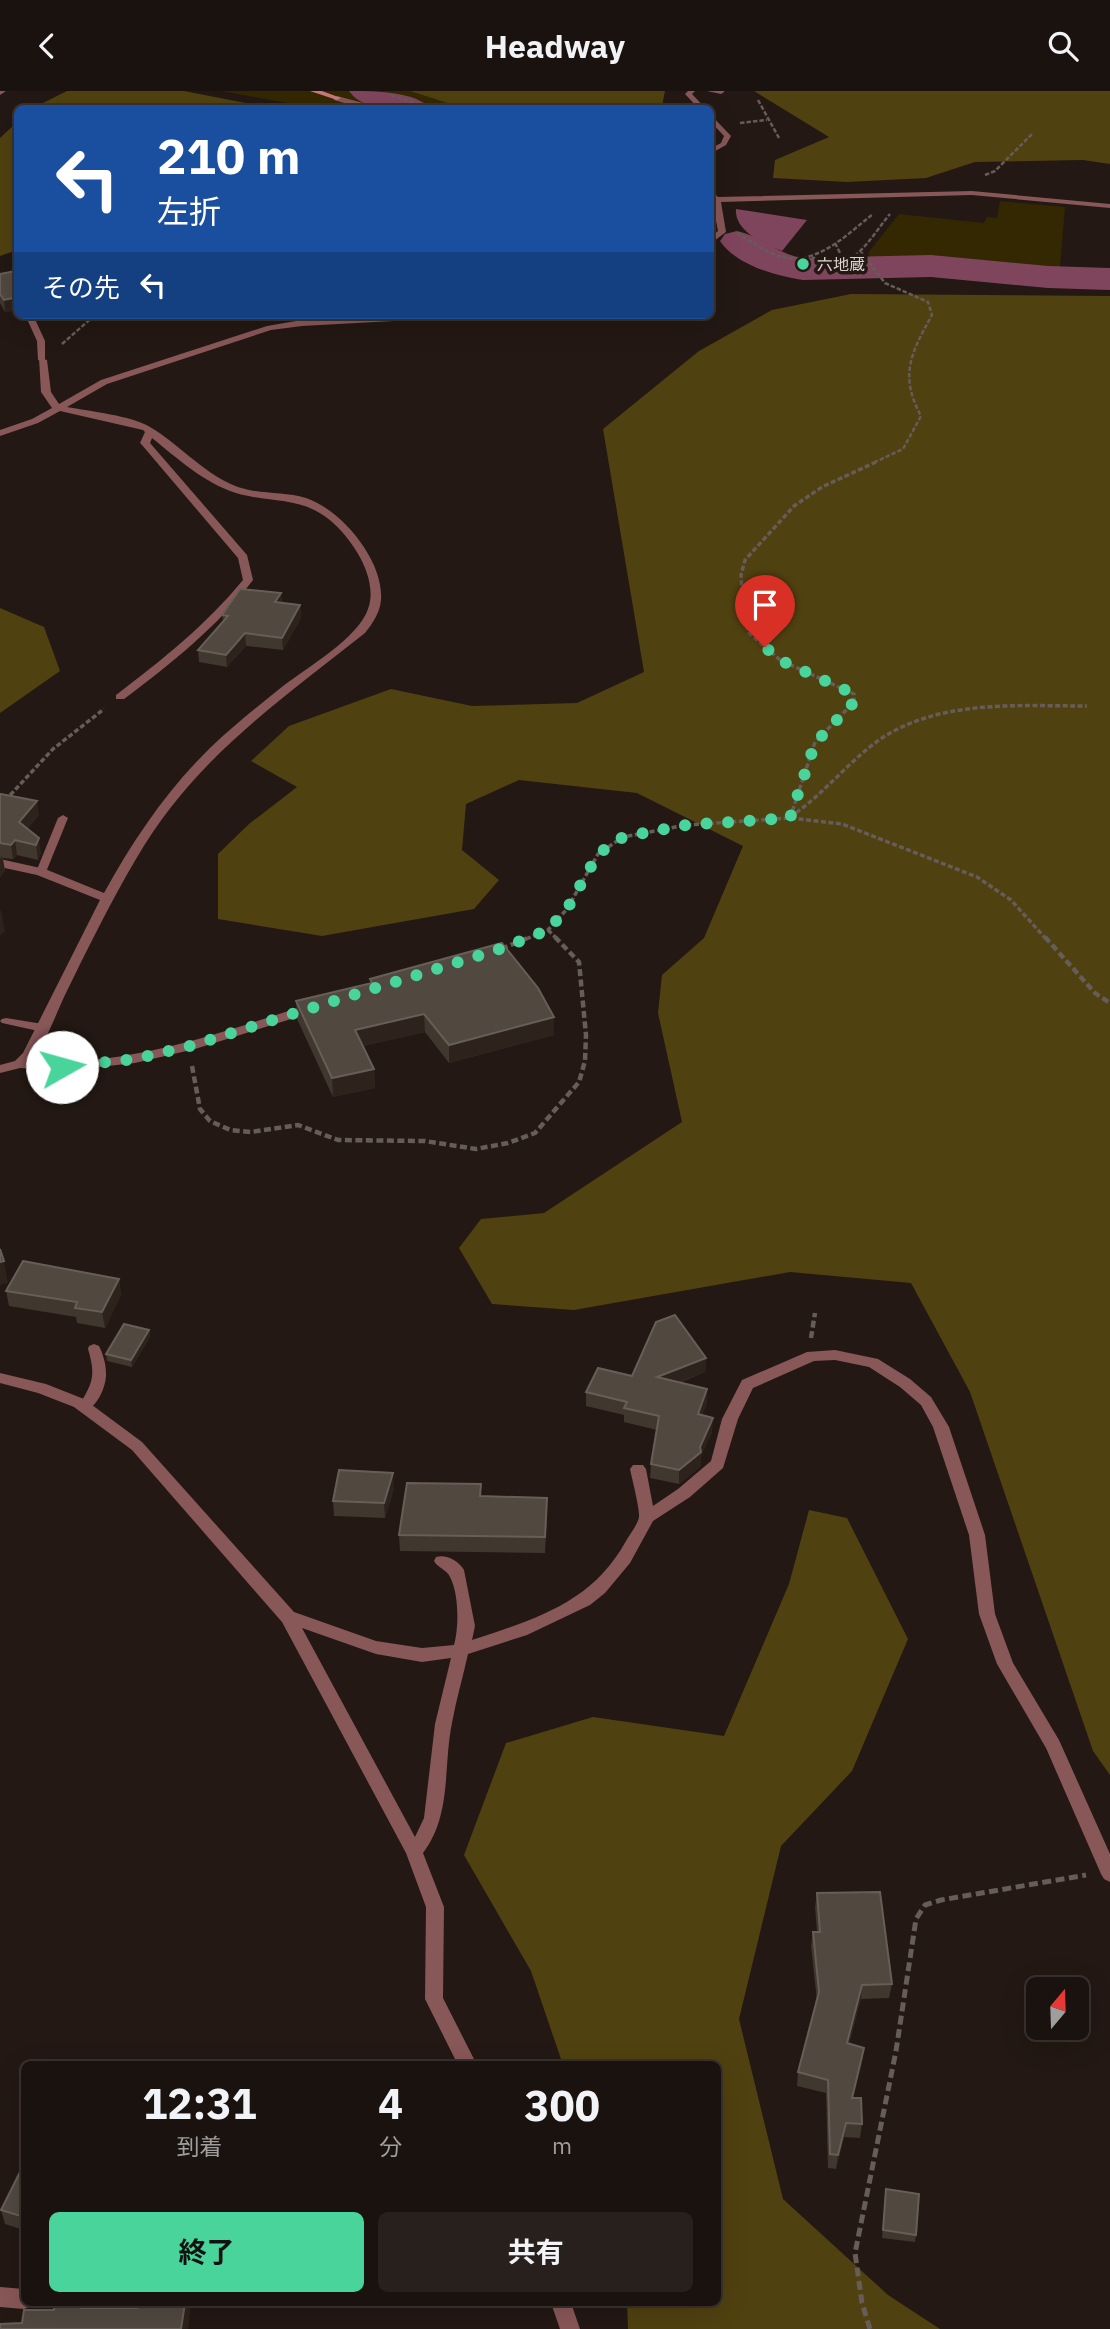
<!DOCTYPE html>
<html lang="ja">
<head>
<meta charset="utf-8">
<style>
	body { margin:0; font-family:"IBM Plex Sans","Noto Sans JP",sans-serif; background:#27201c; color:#f1f3f6; height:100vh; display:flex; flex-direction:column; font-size:26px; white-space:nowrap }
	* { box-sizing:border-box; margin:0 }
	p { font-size:23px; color:#9f9e9e }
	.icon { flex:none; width:38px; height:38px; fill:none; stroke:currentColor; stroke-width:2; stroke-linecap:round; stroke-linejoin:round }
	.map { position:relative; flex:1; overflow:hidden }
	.sheet { position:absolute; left:21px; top:1970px; width:700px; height:245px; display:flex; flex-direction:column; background:#1a120e; border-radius:10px; box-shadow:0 7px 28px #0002,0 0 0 2px #38322e }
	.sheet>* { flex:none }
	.guide { position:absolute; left:14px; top:14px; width:700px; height:214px; border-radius:10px; box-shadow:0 7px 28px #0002,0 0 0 2px #38322e; background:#1a4fa0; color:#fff; overflow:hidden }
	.needle { width:46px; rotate:19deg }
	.tools { position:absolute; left:1026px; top:1886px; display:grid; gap:14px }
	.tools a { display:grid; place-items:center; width:63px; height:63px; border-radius:10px; background:#1a120e; box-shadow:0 7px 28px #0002,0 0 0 2px #38322e; font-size:35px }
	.pin { position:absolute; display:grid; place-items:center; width:60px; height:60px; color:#fff; margin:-72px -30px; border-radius:50% 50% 50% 0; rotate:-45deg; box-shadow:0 0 7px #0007 }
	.pin .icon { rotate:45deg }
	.me { position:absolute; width:77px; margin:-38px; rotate:83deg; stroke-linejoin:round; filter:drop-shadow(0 0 5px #0008) }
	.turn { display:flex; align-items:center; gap:24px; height:147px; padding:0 28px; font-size:32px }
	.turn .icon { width:91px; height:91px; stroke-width:2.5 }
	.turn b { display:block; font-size:49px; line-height:60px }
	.then { display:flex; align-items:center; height:66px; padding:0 28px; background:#0003; gap:14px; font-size:26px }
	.eta { display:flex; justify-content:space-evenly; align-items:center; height:119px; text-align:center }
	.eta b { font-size:42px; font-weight:700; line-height:49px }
	.button { display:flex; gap:14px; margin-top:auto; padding:14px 28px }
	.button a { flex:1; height:80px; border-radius:10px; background:#49d49c; color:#111; font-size:28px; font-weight:700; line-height:80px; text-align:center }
	.button a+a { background:#27201c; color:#f1f3f6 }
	header { display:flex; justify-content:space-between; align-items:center; height:91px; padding:0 28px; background:#1a120e; font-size:32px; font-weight:700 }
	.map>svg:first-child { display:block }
	.green { fill:#342802 }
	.forest { fill:#504110 }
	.water { fill:#7f455d }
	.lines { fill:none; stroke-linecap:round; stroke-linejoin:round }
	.river { fill:#7f455d; fill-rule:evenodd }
	.path-far3 { stroke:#665c58; stroke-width:2.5; stroke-dasharray:4.5 2; stroke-linecap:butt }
	.path-far2 { stroke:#665c58; stroke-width:3.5; stroke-dasharray:5 2.5; stroke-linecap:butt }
	.path-far1 { stroke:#665c58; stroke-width:4.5; stroke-dasharray:7 3.5; stroke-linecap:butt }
	.path { stroke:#665c58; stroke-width:5; stroke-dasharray:9 4.5; stroke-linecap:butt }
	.lane { fill:#885758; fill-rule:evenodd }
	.street { fill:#885758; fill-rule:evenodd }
	.secondary { fill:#c8797a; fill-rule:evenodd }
	.wall { fill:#40372e }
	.shaded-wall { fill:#2d231c }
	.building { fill:#514840; stroke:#675e57; stroke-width:2 }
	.route { stroke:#49d49c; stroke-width:12; stroke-dasharray:0 21.6 }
	.poi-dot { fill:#49d49c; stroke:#231813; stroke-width:2.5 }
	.labels { text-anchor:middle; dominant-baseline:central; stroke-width:7; stroke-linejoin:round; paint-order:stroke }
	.far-poi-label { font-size:16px; fill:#ddd5d2; stroke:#231813; text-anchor:start }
</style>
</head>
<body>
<header><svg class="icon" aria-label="back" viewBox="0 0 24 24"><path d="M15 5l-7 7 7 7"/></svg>Headway<svg class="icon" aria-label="search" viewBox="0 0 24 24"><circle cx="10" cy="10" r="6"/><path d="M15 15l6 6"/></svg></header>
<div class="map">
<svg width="1110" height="2238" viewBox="0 0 1110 2238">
	<rect width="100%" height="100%" fill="#231813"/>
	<g class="green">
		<polygon points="221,0 419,0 574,17 316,17"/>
		<polygon points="1000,110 1065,116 1060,177 931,167 872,169 868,162 899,123 984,132 987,126 997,127"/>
	</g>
	<g class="forest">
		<polygon points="67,0 184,0 271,17 33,17"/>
		<polygon points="410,0 665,0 662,15 504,17 454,14"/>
		<polygon points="754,0 1110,0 1110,73 1083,69 975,71 926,87 847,91 773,87 775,69 829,46"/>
		<polygon points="17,31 17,159 0,165 0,47"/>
		<polygon points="851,203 1110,205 1110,1684 1093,1660 970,1301 911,1192 790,1181 574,1219 492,1213 459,1157 481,1128 544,1122 682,1031 658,922 662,884 704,847 743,755 637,702 519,689 466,713 462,759 499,789 474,818 322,845 218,828 218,763 249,733 297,696 251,670 289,635 391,598 472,615 577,612 644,581 603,338 699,260 772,219"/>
		<polygon points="0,517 44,536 60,580 0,622"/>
		<polygon points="809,1419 847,1427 908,1548 852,1680 781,1755 739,1928 783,2108 888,2204 940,2238 628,2238 627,2212 718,2212 718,1974 563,1974 531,1880 464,1764 506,1652 593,1626 724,1645 789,1493"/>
	</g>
	<path class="water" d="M736,118l71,11 -25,31c-17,-6 -48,-20 -46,-42z"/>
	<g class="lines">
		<g class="river">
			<path d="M349,0c24,0 67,0 82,18 -24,0 -66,5 -82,-18z"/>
			<path d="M737,140c24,5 42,24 66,27l128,-3 117,11 62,2v22l-62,-2 -117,-11 -128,3c-27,-4 -67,-15 -83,-39l5,-7z"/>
		</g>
		<g class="path-far3">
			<polyline points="391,4 432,18"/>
			<polyline points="758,9 779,47"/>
			<polyline points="740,32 767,29"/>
			<polyline points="985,84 995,80 1032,43"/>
			<path d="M737,142c13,7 25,17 39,22 38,14 69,-19 97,-41"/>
			<polyline points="835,152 843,168 836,173"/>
			<path d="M861,161l24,31 43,19 4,13c-21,38 -33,60 -11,101l-18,33 -30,14"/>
			<path d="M812,166c39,22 56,-17 78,-43"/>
			<polyline points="62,253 95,224"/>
		</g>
		<g class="path-far2">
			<polyline points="0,715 53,658 104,618"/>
			<path d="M790,726c33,-22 57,-54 89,-77 60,-41 139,-34 208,-34"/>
			<polyline points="790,727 815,651 854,611 854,603 780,569 750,543 744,530 741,484 745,469 794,415 822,396 876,371"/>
			<polyline points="548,839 557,848"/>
			<polyline points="526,848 548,839 567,818 598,763 623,746 686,734 790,727 842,733 977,786 1011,809 1046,848"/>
		</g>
		<g class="path-far1">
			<polyline points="1045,846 1095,902 1110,912"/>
			<polyline points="501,858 530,846"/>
			<polyline points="192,975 200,1018 210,1030 230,1039 251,1041 298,1034 338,1049 425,1050 476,1058 508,1052 535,1042 579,991 585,970 586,944 579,871 555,846"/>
			<polyline points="811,1247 815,1222"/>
		</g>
		<polyline class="path" points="870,2238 862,2212 855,2162 896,1960 916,1828 925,1814 941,1809 1086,1784"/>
		<g class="lane">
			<polygon points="688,0 695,0 692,3 706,18 699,18 685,3"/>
			<polygon points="707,0 724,0 724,1 721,3"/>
			<polygon points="710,23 731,45 726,54 710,63 710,58 721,52 724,45 710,30"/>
			<polygon points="28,226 34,226 45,250 45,271 38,269 37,250 27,228"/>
			<polygon points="63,724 68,727 46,781 41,784 37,783 36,781 58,727"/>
			<polygon points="6,927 43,933 49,937 43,941 2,932 0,930 2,928"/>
			<path d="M94,1253l5,2c4,8 7,18 7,27 1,13 -11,41 -26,37l-2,-3c15,-24 18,-31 10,-58l1,-3z"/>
		</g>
		<g class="street">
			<polygon points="0,0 6,0 0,4"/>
			<polygon points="337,5 378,16 378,18 365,18 334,9 333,7"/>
			<polygon points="710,99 718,106 972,100 1110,113 1110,117 972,104 721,111 726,141 710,153 710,146 718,140"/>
			<path d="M399,224h53l-4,3 -146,8 -31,4 -164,54 -40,23c22,4 66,9 83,20 29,17 51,44 83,58 23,10 49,6 73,13 36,12 78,63 75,102 -1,13 -9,24 -16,33 -88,70 -171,126 -229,226 -26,44 -48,89 -71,136 -10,21 -19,48 -34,66 97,6 188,-28 279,-57h10l1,3 -1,3 -125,39 -60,14 -72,8 -43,-3 -20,5v-8l15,-4 8,-8 77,-153 -63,-25 -37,-8v-8l45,10 59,24c29,-53 63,-103 106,-145 23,-22 48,-42 73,-62 24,-18 76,-49 85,-77 11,-30 -15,-69 -37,-88 -29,-25 -62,-18 -95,-28 -32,-10 -59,-35 -84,-55l-2,5 97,112 6,25c-36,47 -82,84 -129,119h-8v-4c46,-35 90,-70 127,-115l-5,-22 -96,-113 -2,-2 5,-11 -2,-2 -83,-19 -22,12 -38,13v-6l32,-11 20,-11 -11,-16 -2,-34 8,2 4,32 8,12 42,-24 166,-54 35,-6z"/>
			<path d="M835,1259l43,9 32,20 21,18 18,30 36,108 10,79 18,49 46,77 51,114v28l-6,-3 -3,-5 -55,-126 -49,-84 -18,-50 -10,-79 -36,-108 -12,-22 -21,-18 -31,-20 -34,-7 -21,1 -61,27 -15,31 -15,49 -33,29 -37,24 -23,42 -25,30 -15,12 -63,30 -59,19c-5,23 -12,46 -16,69 -9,44 0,92 -29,130l21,54 -1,91 34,67h-19l-33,-66 1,-92 -20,-54 -124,-231 -150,-172 -58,-43 -36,-14 -38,-10v-10l46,11 38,15 58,43 152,170 82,29 46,7 32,-3c5,-18 5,-51 -4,-68 -3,-7 -12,-9 -16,-16l2,-4c10,-3 23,4 28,13l11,56 -3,14c63,-21 120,-37 154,-99 4,-7 12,-17 13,-24 1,-8 -7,-38 -9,-48l3,-4h10l3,4 7,37 25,-17 33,-28 11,-42 20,-39 65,-28zM302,1537l74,26 46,8 29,-4 -16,66 -11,94 -9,19z"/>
			<polygon points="0,2196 24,2198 24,2212 32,2212 31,2215 24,2218 0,2216"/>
			<polygon points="551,2212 571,2212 580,2238 560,2238"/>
		</g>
		<polygon class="secondary" points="310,0 322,0 341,7 337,9"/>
	</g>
	<g class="wall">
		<polygon points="0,183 18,184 18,219 5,221 0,212"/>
		<polygon points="281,502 282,512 300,514 301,527 283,559 246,555 227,576 199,571 198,559 223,530 222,524"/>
		<polygon points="0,703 39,724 27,738 41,762 38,769 17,764 13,768 3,767 5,780 0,786"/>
		<polygon points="370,888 554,944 449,972 425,941 363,955 374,978 375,997 333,1006 297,928 296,910 370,893"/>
		<polygon points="119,1188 121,1204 105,1237 77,1232 76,1226 9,1215 6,1200"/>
		<polygon points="149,1239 150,1246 132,1276 107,1270 106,1263"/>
		<polygon points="706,1267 705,1281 679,1292 707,1298 707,1312 702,1324 712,1341 701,1365 701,1375 679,1393 650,1387 651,1373 657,1339 624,1331 624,1324 586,1315 586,1301 632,1285"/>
		<polygon points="481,1393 481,1405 547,1422 545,1462 400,1460 399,1444"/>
		<polygon points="394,1397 385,1427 334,1425 333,1410"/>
		<polygon points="817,1802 892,1893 889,1907 861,1908 849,1953 864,1957 862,1971 853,2007 862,2033 860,2047 844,2046 836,2078 828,2077 826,2002 797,1995 798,1981 817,1910 811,1855 813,1841 817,1841 815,1816"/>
		<polygon points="24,2073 24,2139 5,2133 1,2119"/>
		<polygon points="886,2098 916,2144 915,2151 882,2147"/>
	</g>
	<g class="shaded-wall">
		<polygon points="18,206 18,219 5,221 4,209"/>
		<polygon points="281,502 282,515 275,511"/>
		<polygon points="300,514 301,527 283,559 282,547"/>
		<polygon points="245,542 246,555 227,576 226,564"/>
		<polygon points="37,710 39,724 21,745 19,731"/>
		<polygon points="39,747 41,762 38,769 36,754"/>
		<polygon points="15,749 17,764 13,768 11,754"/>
		<polygon points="2,765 5,780 0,786 0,768"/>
		<polygon points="1,819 5,840 0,845 0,820"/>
		<polygon points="424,923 425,941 356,957 355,939"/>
		<polygon points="554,926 554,944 449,972 449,954"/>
		<polygon points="374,978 375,997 333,1006 332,987"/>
		<polygon points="4,1170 8,1192 0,1194 0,1171"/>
		<polygon points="119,1188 121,1204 105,1237 102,1221"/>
		<polygon points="149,1239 150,1246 132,1276 131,1269"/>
		<polygon points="706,1267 705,1281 656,1300 657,1286"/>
		<polygon points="707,1298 707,1312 697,1337 698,1323"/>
		<polygon points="713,1327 712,1341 701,1365 701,1375 679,1393 679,1379 700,1356"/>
		<polygon points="393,1382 394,1397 385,1427 384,1412"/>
		<polygon points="862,1894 861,1908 845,1966 847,1952"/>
		<polygon points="864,1957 862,1971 850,2021 852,2007"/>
		<polygon points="846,2032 844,2046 836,2078 838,2064"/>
		<polygon points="81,2212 86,2212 86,2237 81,2217"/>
		<polygon points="185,2212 191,2212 188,2238 181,2238"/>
	</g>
	<g class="building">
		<polygon points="15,180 18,184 18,206 4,209 0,203 0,183"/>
		<polygon points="240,498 281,502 275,511 300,514 282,547 245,542 226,564 198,559 228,525 222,524"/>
		<polygon points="0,703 1,703 37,710 19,731 39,747 36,754 15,749 11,754 0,752"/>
		<polygon points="502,852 538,897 554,926 449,954 424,923 355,939 374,978 332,987 296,910 372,892 370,888"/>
		<polygon points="0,1158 4,1170 0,1171"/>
		<polygon points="23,1170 119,1188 102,1221 75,1217 77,1211 6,1200"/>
		<polygon points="675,1224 706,1267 657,1286 707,1298 698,1323 713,1327 700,1356 701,1361 679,1379 651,1373 659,1325 624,1317 627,1311 586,1301 598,1277 632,1285 656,1231"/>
		<polygon points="124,1233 149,1239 131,1269 106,1263"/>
		<polygon points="339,1379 393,1382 384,1412 333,1410"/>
		<polygon points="407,1392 481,1393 480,1405 547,1407 545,1446 399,1444"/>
		<polygon points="880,1801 892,1893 862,1894 847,1952 864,1957 852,2007 861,2007 862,2033 846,2032 838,2064 830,2063 828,1989 798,1981 819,1901 813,1841 820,1841 817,1802"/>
		<polygon points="24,2073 24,2126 1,2119"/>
		<polygon points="886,2098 919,2103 916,2144 883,2139"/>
		<polygon points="55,2212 81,2212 81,2217 137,2217 137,2212 185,2212 181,2238 0,2238 0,2233 22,2232 24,2219 54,2219"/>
	</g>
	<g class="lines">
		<polyline class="route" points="62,976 135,968 190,955 497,859 548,839 567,818 598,763 623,746 686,734 790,727 815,652 854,611 854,603 780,569 765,556"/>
	</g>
	<circle class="poi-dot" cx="803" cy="173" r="7"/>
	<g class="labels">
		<g class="far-poi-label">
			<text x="817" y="173">六地蔵</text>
		</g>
	</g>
</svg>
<div class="tools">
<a><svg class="needle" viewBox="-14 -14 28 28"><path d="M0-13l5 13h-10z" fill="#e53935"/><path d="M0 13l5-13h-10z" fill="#9f9e9e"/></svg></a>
</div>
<div class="pin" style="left:765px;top:556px;background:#d93025"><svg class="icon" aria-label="arrive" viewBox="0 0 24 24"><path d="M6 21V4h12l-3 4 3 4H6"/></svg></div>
<svg class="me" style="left:62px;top:976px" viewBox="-20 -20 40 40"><circle r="19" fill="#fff"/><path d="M0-13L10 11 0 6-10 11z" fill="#49d49c"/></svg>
<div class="guide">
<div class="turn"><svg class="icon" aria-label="left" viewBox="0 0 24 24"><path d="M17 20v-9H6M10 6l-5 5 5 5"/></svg><div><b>210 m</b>左折</div></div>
<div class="then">その先<svg class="icon" aria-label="left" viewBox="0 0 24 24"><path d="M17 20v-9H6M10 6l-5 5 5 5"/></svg></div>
</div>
<section class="sheet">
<div class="eta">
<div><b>12:31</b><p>到着</p></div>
<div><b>4</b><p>分</p></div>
<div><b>300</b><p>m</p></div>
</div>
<div class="button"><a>終了</a><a>共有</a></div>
</section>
</div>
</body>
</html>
